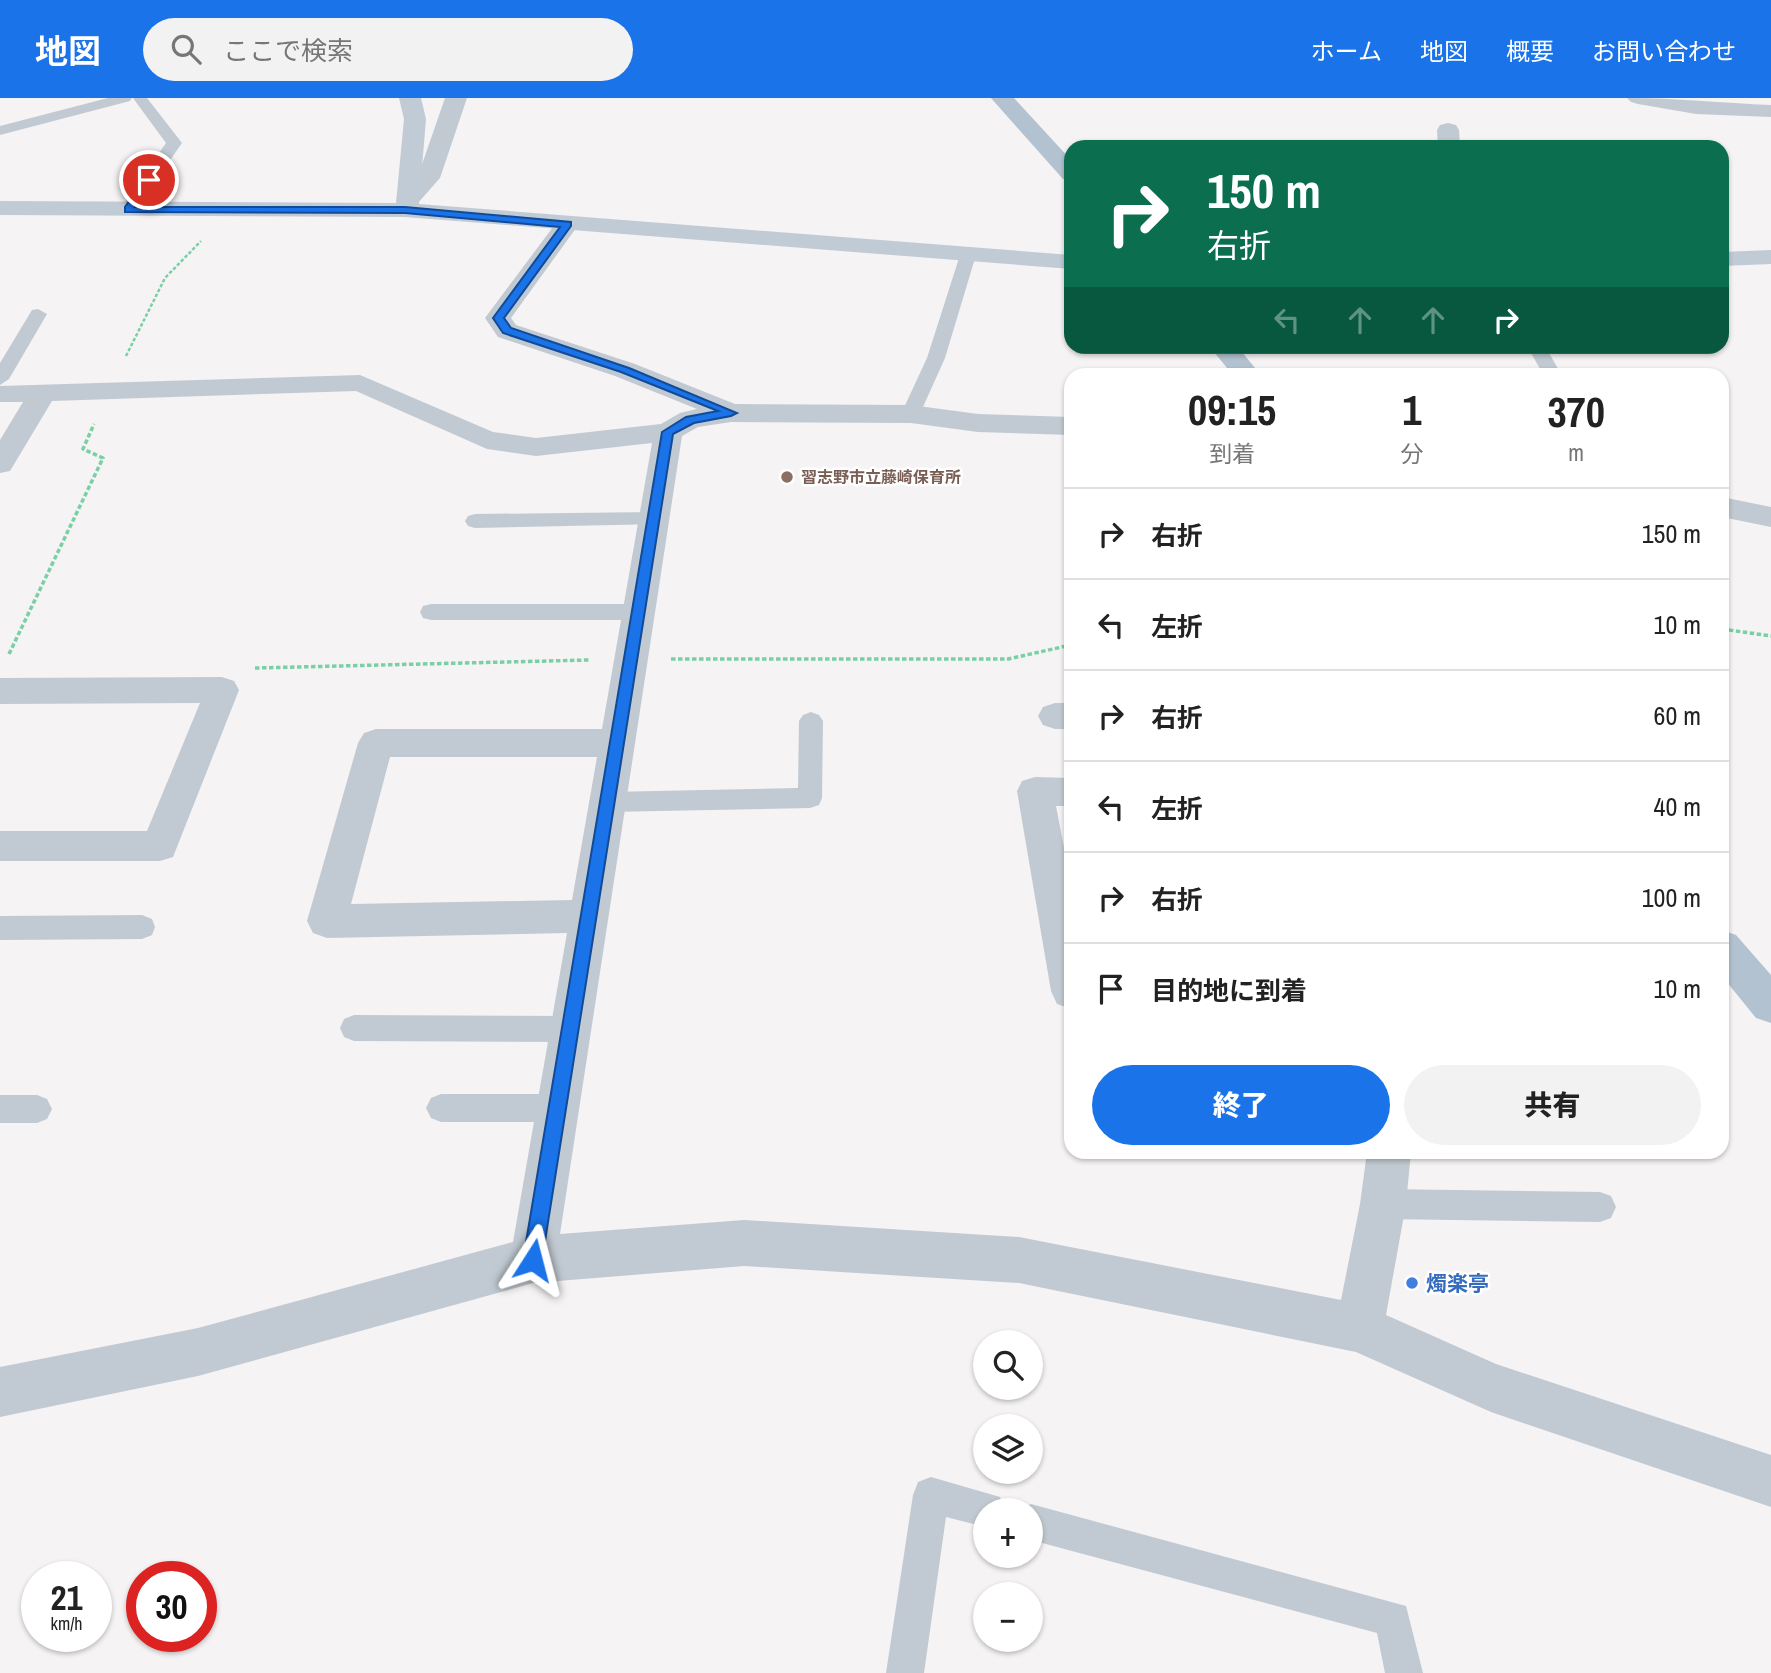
<!DOCTYPE html>
<html lang="ja">
<head>
<meta charset="utf-8">
<style>
	body { margin:0; font-family:"Archivo Narrow","Noto Sans JP",sans-serif; background:#f2f2f2; color:#222; height:100vh; display:flex; flex-direction:column; font-size:26px; white-space:nowrap }
	* { box-sizing:border-box; margin:0 }
	p { font-size:23px; color:#767676 }
	.icon { flex:none; width:38px; height:38px; fill:none; stroke:currentColor; stroke-width:2; stroke-linecap:round; stroke-linejoin:round }
	.map { position:relative; flex:1; overflow:hidden }
	.panel { position:absolute; left:1064px; top:270px; width:665px; height:791px; display:flex; flex-direction:column; background:#fff; border-radius:21px; box-shadow:0 2px 5px #0004 }
	.panel>* { flex:none }
	.banner { position:absolute; left:1064px; top:42px; width:665px; height:214px; border-radius:21px; box-shadow:0 2px 5px #0004; background:#0b6e4f; color:#fff; overflow:hidden }
	.controls { position:absolute; left:973px; top:1232px; display:grid; gap:14px }
	.controls a { display:grid; place-items:center; width:70px; height:70px; border-radius:50%; background:#fff; box-shadow:0 2px 5px #0004; font-size:35px }
	.speed { position:absolute; left:21px; top:1463px; display:flex; gap:14px; font-size:35px; font-weight:700; text-align:center }
	.speed>* { display:grid; place-content:center; width:91px; height:91px; border-radius:50%; background:#fff; box-shadow:0 2px 5px #0004; line-height:1 }
	.speed small { font-size:18px; font-weight:400 }
	.speed .limit { border:10px solid #d22; background:#fff; color:#111 }
	.pin { position:absolute; display:grid; place-items:center; width:60px; height:60px; color:#fff; margin:-30px; border:4px solid #fff; border-radius:50%; box-shadow:0 2px 7px #0007 }
	.me { position:absolute; width:77px; margin:-38px; rotate:9deg; stroke-linejoin:round; filter:drop-shadow(0 0 5px #0008) }
	.turn { display:flex; align-items:center; gap:24px; height:147px; padding:0 28px; font-size:32px }
	.turn .icon { width:91px; height:91px; stroke-width:2.5 }
	.turn b { display:block; font-size:49px; line-height:60px }
	.lanes { display:flex; align-items:center; height:66px; padding:0 28px; background:#0003; justify-content:center; gap:35px; direction:ltr }
	.lanes .off { opacity:.35 }
	.eta { display:flex; justify-content:space-evenly; align-items:center; height:119px; text-align:center }
	.eta b { font-size:42px; font-weight:800; line-height:49px }
	.action { display:flex; gap:14px; margin-top:auto; padding:14px 28px }
	.action a { flex:1; height:80px; border-radius:42px; background:#1a73e8; color:#fff; font-size:28px; font-weight:800; line-height:80px; text-align:center }
	.action a+a { background:#f2f2f2; color:#222 }
	ul { padding:0; list-style:none }
	li { display:flex; align-items:center; gap:21px; height:91px; padding:0 28px; border-top:2px solid #e0e0e0 }
	li div { flex:1 }
	li b { display:block; font-size:26px }
	li em { font-style:normal }
	header { display:flex; align-items:center; gap:42px; box-sizing:border-box; height:98px; padding:0 35px; background:#1a73e8; color:#fff }
	header strong { font-size:33px }
	nav { display:flex; gap:38px; margin-inline-start:auto; font-size:24px }
	.search { width:490px; height:63px; background:#f2f2f2; display:flex; align-items:center; gap:18px; box-sizing:border-box; padding:0 24px; border-radius:38px; color:#767676; font-size:26px }
	.map>svg:first-child { display:block }
	.lines { fill:none; stroke-linecap:round; stroke-linejoin:round }
	.path-far1 { stroke:#7ad0a6; stroke-width:2.5; stroke-dasharray:3.5 2; stroke-linecap:butt }
	.path { stroke:#7ad0a6; stroke-width:3.5; stroke-dasharray:4.5 2.5; stroke-linecap:butt }
	.lane { fill:#c1cad2; fill-rule:evenodd }
	.street { fill:#c1cad2; fill-rule:evenodd }
	.secondary { fill:#c1cbd6; fill-rule:evenodd }
	.primary { fill:#b3c2d1; fill-rule:evenodd }
	.route { fill:#1a73e8; stroke:#114b97; stroke-width:2 }
	.education-dot { fill:#8d6e63; stroke:#fff; stroke-width:2.5 }
	.shop-dot { fill:#3f7fe0; stroke:#fff; stroke-width:2.5 }
	.labels { text-anchor:middle; dominant-baseline:central; stroke-width:5; stroke-linejoin:round; paint-order:stroke }
	.far-education-label { font-size:16px; font-weight:bold; fill:#785e54; stroke:#fff; text-anchor:start }
	.near-shop-label { font-size:21px; font-weight:bold; fill:#366cbe; stroke:#fff; text-anchor:start }
</style>
</head>
<body>
<header>
<strong>地図</strong>
<div class="search"><svg class="icon" aria-label="search" viewBox="0 0 24 24"><circle cx="10" cy="10" r="6"/><path d="M15 15l6 6"/></svg>ここで検索</div>
<nav><a>ホーム</a><a>地図</a><a>概要</a><a>お問い合わせ</a></nav>
</header>
<div class="map">
<svg width="1771" height="1575" viewBox="0 0 1771 1575">
	<rect width="100%" height="100%" fill="#f5f3f3"/>
	<g class="lines">
		<polyline class="path-far1" points="126,258 165,180 201,143"/>
		<g class="path">
			<polyline points="1722,531 1771,538"/>
			<polyline points="9,556 103,360 83,351 94,326"/>
			<polyline points="671,561 1008,561 1071,547"/>
			<polyline points="255,570 589,562"/>
		</g>
		<g class="lane">
			<polygon points="108,0 132,0 130,3 0,37 0,28"/>
			<polygon points="133,0 147,0 182,45 134,114 128,116 120,111 166,45"/>
			<polygon points="968,152 976,157 945,260 918,320 904,320 901,316 927,260 960,157"/>
			<polygon points="38,211 47,216 9,281 0,287 0,265 32,212"/>
			<polygon points="1527,248 1545,248 1561,276 1543,276"/>
			<polygon points="653,414 660,416 663,421 660,426 475,430 468,428 465,423 468,418 475,416"/>
			<polygon points="431,506 638,506 646,508 649,514 646,520 638,522 431,522 423,520 420,514 423,508"/>
			<polygon points="811,614 819,617 823,623 822,700 819,707 810,710 607,714 598,711 595,704 598,697 607,694 798,690 799,623 803,617"/>
			<polygon points="142,817 152,821 155,829 152,837 142,841 0,842 0,818"/>
			<polygon points="354,917 570,918 580,922 584,931 580,940 570,944 354,943 344,939 340,930 344,921"/>
			<polygon points="441,996 558,996 568,1000 573,1010 568,1020 558,1024 441,1024 431,1020 426,1010 431,1000"/>
			<polygon points="0,997 37,997 47,1001 52,1011 47,1021 37,1025 0,1025"/>
			<polygon points="1383,1091 1600,1094 1611,1098 1616,1109 1611,1120 1600,1124 1383,1121 1372,1117 1367,1106 1372,1095"/>
			<polygon points="931,1379 1000,1399 1005,1412 985,1412 985,1429 946,1419 924,1575 886,1575 913,1397 918,1384"/>
			<polygon points="1031,1406 1406,1508 1423,1575 1385,1575 1377,1535 1031,1442 1031,1412 1018,1412"/>
		</g>
		<g class="street">
			<polygon points="445,0 467,0 440,80 417,106 401,106 397,101 418,78"/>
			<path d="M1627,0c48,0 96,5 144,7v12l-75,-3 -58,-10 -7,-2z"/>
			<polygon points="1448,25 1456,27 1459,32 1460,49 1438,49 1437,32 1440,27"/>
			<path d="M567,119l8,2 4,5 -68,94 5,7 119,39 100,40 176,1 67,9 93,3v18l-93,-3 -67,-9 -180,-1 -33,5 -16,9 -122,798 184,-14 275,17 322,63 19,-96 7,-52h44l-5,52 -20,111 110,49 275,91v52l-280,-95 -135,-60 -337,-69 -275,-17 -211,17 -335,93 -198,41v-50l198,-39 315,-86 54,-309 -240,5 -14,-5 -6,-12 51,-178 6,-10 12,-4h226l50,-286 -116,13 -49,-7 -131,-58 -304,10 -42,70 -10,2v-33l23,-38h-23v-16l360,-11 133,57 43,6 125,-14 19,-11 17,-4 -82,-33 -117,-39 -13,-19 74,-99zM390,659h207l-25,143 -221,4z"/>
			<polygon points="1722,399 1771,409 1771,429 1722,419"/>
			<polygon points="222,579 234,583 239,592 173,759 160,763 0,763 0,733 147,733 200,605 0,606 0,580"/>
			<polygon points="1055,605 1071,605 1071,631 1055,631 1043,627 1038,618 1043,609"/>
			<polygon points="1035,679 1071,680 1071,708 1056,708 1071,786 1071,911 1057,906 1051,893 1017,693 1022,683"/>
		</g>
		<g class="secondary">
			<polygon points="399,0 421,0 426,21 419,106 1071,157 1071,171 405,119 0,117 0,103 396,105 404,21"/>
			<polygon points="1771,152 1771,166 1722,168 1722,154"/>
		</g>
		<g class="primary">
			<polygon points="991,0 1014,0 1071,62 1071,83 1063,81"/>
			<polygon points="1209,248 1237,248 1260,276 1232,276"/>
			<polygon points="1722,832 1736,837 1771,877 1771,925 1756,920 1722,878"/>
		</g>
	</g>
	<polygon class="route" points="149,79 153,82 135,109 405,109 571,124 571,128 504,220 511,230 629,270 737,315 731,318 694,325 673,336 542,1162 540,1169 533,1172 526,1169 523,1162 662,334 686,319 718,313 621,274 503,235 493,220 560,129 405,115 125,114 125,109 145,80"/>
	<circle class="education-dot" cx="787" cy="379" r="7"/>
	<circle class="shop-dot" cx="1412" cy="1185" r="7"/>
	<g class="labels">
		<g class="far-education-label">
			<text x="801" y="379">習志野市立藤崎保育所</text>
		</g>
		<g class="near-shop-label">
			<text x="1426" y="1185">燭楽亭</text>
		</g>
	</g>
</svg>
<div class="controls">
<a><svg class="icon" aria-label="search" viewBox="0 0 24 24"><circle cx="10" cy="10" r="6"/><path d="M15 15l6 6"/></svg></a>
<a><svg class="icon" aria-label="layers" viewBox="0 0 24 24"><path d="M12 4l9 5-9 5-9-5zM3 14l9 5 9-5"/></svg></a>
<a>+</a>
<a>−</a>
</div>
<div class="speed"><div>21<small>km/h</small></div><div class="limit">30</div></div>
<div class="pin" style="left:149px;top:82px;background:#d93025"><svg class="icon" aria-label="arrive" viewBox="0 0 24 24"><path d="M6 21V4h12l-3 4 3 4H6"/></svg></div>
<svg class="me" style="left:533px;top:1162px" viewBox="-20 -20 40 40"><path d="M0-17L14 15 0 8-14 15z" fill="#1a73e8" stroke="#fff" stroke-width="4"/></svg>
<div class="banner">
<div class="turn"><svg class="icon" aria-label="right" viewBox="0 0 24 24"><path d="M7 20v-9h11M14 6l5 5-5 5"/></svg><div><b>150 m</b>右折</div></div>
<div class="lanes"><svg class="icon off" aria-label="left" viewBox="0 0 24 24"><path d="M17 20v-9H6M10 6l-5 5 5 5"/></svg><svg class="icon off" aria-label="ahead" viewBox="0 0 24 24"><path d="M12 20V5M6 11l6-6 6 6"/></svg><svg class="icon off" aria-label="ahead" viewBox="0 0 24 24"><path d="M12 20V5M6 11l6-6 6 6"/></svg><svg class="icon" aria-label="right" viewBox="0 0 24 24"><path d="M7 20v-9h11M14 6l5 5-5 5"/></svg></div>
</div>
<section class="panel">
<div class="eta">
<div><b>09:15</b><p>到着</p></div>
<div><b>1</b><p>分</p></div>
<div><b>370</b><p>m</p></div>
</div>
<ul>
<li><svg class="icon" aria-label="right" viewBox="0 0 24 24"><path d="M7 20v-9h11M14 6l5 5-5 5"/></svg><div><b>右折</b></div><em>150 m</em></li>
<li><svg class="icon" aria-label="left" viewBox="0 0 24 24"><path d="M17 20v-9H6M10 6l-5 5 5 5"/></svg><div><b>左折</b></div><em>10 m</em></li>
<li><svg class="icon" aria-label="right" viewBox="0 0 24 24"><path d="M7 20v-9h11M14 6l5 5-5 5"/></svg><div><b>右折</b></div><em>60 m</em></li>
<li><svg class="icon" aria-label="left" viewBox="0 0 24 24"><path d="M17 20v-9H6M10 6l-5 5 5 5"/></svg><div><b>左折</b></div><em>40 m</em></li>
<li><svg class="icon" aria-label="right" viewBox="0 0 24 24"><path d="M7 20v-9h11M14 6l5 5-5 5"/></svg><div><b>右折</b></div><em>100 m</em></li>
<li><svg class="icon" aria-label="arrive" viewBox="0 0 24 24"><path d="M6 21V4h12l-3 4 3 4H6"/></svg><div><b>目的地に到着</b></div><em>10 m</em></li>
</ul>
<div class="action"><a>終了</a><a>共有</a></div>
</section>
</div>
</body>
</html>
